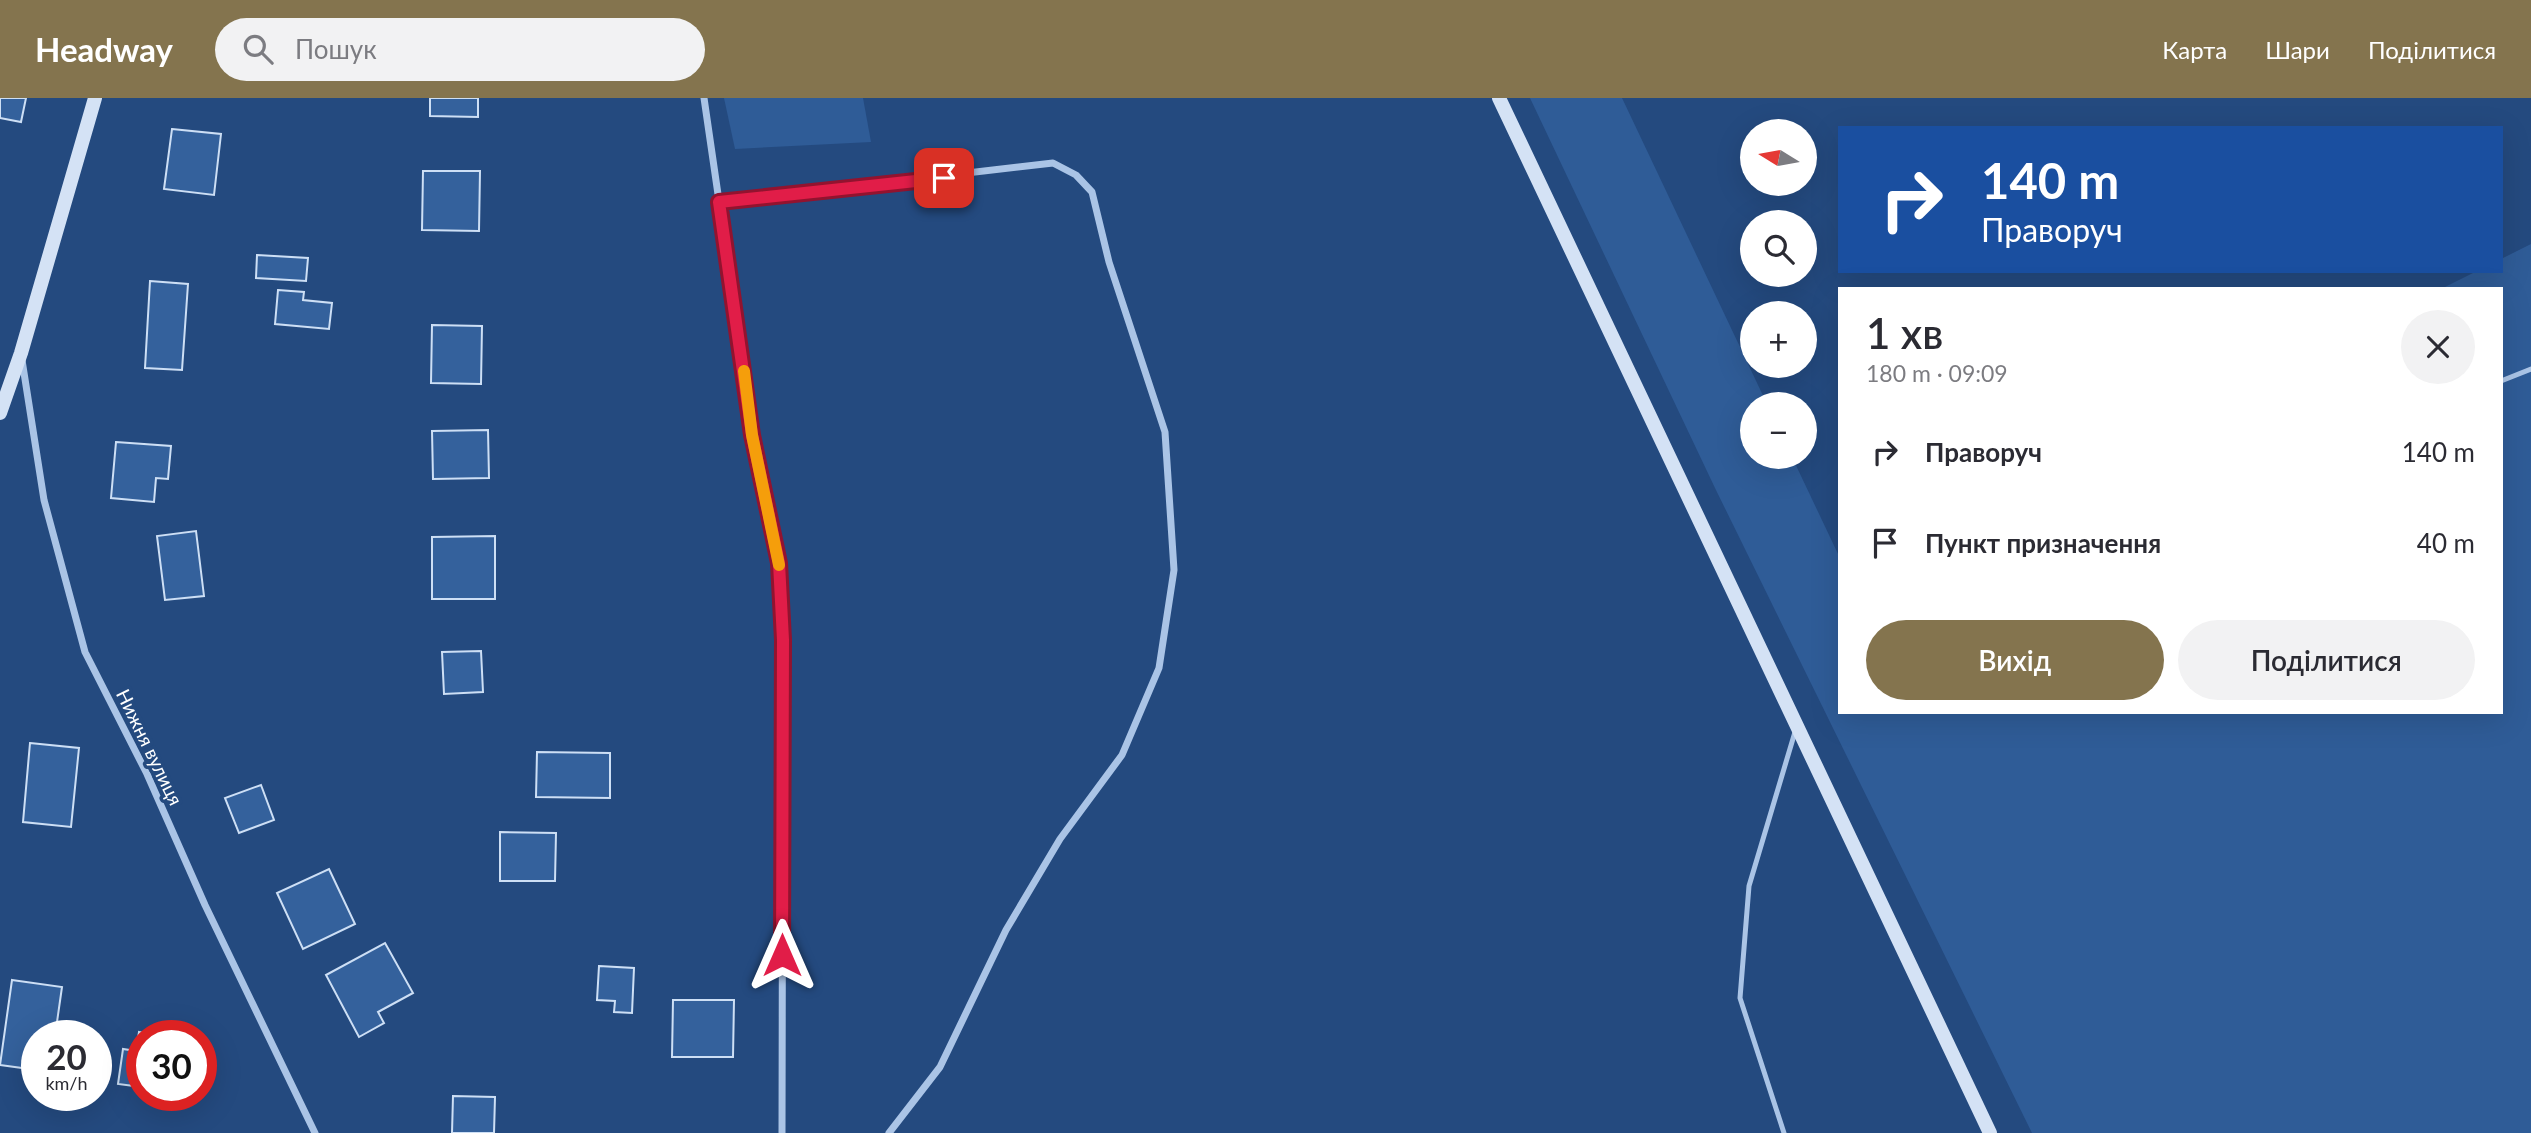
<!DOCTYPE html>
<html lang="uk">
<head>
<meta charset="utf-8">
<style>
	body { margin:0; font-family:Lato,sans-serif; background:#f2f2f3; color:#2b2b33; height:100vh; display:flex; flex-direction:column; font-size:26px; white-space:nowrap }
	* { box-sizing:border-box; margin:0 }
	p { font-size:23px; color:#7c7c81 }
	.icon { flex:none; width:38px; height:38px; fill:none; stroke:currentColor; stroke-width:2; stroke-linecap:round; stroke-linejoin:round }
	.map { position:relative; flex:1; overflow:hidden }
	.panel { position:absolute; left:1838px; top:189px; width:665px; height:427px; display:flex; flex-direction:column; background:#fff; border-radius:0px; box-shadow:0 7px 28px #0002 }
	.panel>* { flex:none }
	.banner { position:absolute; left:1838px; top:28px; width:665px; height:147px; border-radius:0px; box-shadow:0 7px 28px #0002; background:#1a4fa0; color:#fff; overflow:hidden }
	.needle { width:46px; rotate:281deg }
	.controls { position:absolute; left:1740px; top:21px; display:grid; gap:14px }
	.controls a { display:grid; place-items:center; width:77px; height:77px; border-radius:50%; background:#fff; box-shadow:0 7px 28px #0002; font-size:35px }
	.speed { position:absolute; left:21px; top:922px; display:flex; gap:14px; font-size:35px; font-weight:700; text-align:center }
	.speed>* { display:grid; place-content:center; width:91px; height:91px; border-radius:50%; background:#fff; box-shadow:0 7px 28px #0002; line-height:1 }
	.speed small { font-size:18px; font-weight:400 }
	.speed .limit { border:10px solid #d22; background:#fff; color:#111 }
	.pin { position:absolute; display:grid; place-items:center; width:60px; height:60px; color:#fff; margin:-30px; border-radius:14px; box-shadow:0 4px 10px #0006 }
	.me { position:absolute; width:77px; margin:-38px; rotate:0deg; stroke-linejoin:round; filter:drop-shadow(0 0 5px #0008) }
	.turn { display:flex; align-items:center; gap:24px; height:147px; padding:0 28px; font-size:32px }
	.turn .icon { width:91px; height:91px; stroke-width:2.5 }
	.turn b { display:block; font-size:49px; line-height:60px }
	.round { display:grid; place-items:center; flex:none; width:74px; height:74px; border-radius:37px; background:#f2f2f3 }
	.head { display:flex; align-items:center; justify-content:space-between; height:119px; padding:0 28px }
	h1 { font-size:42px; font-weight:600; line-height:52px }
	.cta { display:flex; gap:14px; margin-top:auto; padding:14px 28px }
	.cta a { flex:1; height:80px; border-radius:42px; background:#84744e; color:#fff; font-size:28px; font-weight:600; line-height:80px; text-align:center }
	.cta a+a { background:#f2f2f3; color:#2b2b33 }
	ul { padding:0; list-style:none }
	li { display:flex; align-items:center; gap:21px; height:91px; padding:0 28px }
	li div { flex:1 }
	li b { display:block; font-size:26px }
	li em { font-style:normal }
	header { display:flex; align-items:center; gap:42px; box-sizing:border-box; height:98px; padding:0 35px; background:#84744e; color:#fff }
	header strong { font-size:33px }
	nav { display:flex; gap:38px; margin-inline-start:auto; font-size:24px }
	.search { width:490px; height:63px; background:#f2f2f3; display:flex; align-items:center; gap:18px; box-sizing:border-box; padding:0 24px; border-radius:38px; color:#7c7c81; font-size:26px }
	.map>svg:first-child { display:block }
	.green { fill:#2f5c97 }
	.building { fill:#34619c; stroke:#cddff5; stroke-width:2 }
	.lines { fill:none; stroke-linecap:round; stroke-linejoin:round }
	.lane { stroke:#aac4e6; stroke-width:5 }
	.street { stroke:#aac4e6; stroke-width:7 }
	.secondary { stroke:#d4e2f5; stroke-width:14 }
	.route-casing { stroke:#92132f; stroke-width:18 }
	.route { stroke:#e11d48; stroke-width:12 }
	.slow { stroke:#f59e0b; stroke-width:12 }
	.labels { text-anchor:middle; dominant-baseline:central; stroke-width:7; stroke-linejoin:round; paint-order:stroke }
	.street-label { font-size:19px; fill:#fff; stroke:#244a7f }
</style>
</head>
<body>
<header>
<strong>Headway</strong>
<div class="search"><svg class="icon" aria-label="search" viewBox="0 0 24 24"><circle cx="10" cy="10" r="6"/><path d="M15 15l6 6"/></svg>Пошук</div>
<nav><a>Карта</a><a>Шари</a><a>Поділитися</a></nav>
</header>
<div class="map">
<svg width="2531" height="1035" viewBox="0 0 2531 1035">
	<rect width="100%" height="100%" fill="#244a7f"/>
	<g class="green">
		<polygon points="724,0 863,0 871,44 735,51"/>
		<polygon points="1530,0 1622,0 1767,306 1752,306 1752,359 1792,359 1839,458 1839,614 2501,614 2501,191 2441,191 2477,173 2501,173 2501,161 2531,146 2531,1035 2032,1035 1715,390"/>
	</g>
	<g class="building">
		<polygon points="0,0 26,0 21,24 0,20"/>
		<polygon points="430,0 478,0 478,19 430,18"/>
		<polygon points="172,31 221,36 214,97 164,91"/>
		<polygon points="423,73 480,73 479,133 422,132"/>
		<polygon points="257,157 308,160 306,183 256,180"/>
		<polygon points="150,183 188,186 182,272 145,270"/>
		<polygon points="278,192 304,194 303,202 332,205 329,231 275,226"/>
		<polygon points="432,227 482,228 481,286 431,285"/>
		<polygon points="488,332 489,380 433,381 432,333"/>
		<polygon points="116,344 171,348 168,381 156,380 154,404 111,400"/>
		<polygon points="196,433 204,498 165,502 157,438"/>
		<polygon points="495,438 495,501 432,501 432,439"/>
		<polygon points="481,553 483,594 444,596 442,554"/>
		<polygon points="30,645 79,650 71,729 23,724"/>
		<polygon points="537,654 610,655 610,700 536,699"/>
		<polygon points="261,687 274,722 239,735 225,700"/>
		<polygon points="500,734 556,735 555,783 500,783"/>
		<polygon points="329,771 355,826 303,851 277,795"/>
		<polygon points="385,845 413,895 378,914 384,925 359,939 326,877"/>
		<polygon points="599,868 634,870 632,915 614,914 615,903 597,902"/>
		<polygon points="12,882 62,889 55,938 37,938 37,972 0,967"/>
		<polygon points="673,902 734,902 733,959 672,959"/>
		<polygon points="139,934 163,938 142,938 142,989 118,986 123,951 136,953"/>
		<polygon points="453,998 495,999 494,1035 452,1035"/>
	</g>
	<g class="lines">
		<g class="lane">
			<polyline points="2501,283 2531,271"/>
			<polyline points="1784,1035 1740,900 1749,788 1795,634"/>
		</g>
		<g class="street">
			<polyline points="704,0 753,337 779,465 783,542 782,1035"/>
			<polyline points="719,104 1053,65 1076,77 1092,94 1109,164 1165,334 1174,472 1159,570 1122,657 1060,741 1006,832 940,969 889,1035"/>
			<polyline points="22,262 44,402 85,554 147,676 205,807 315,1035"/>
		</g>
		<g class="secondary">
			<polyline points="1499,0 1990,1035"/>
			<polyline points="0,315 21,255 95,0"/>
		</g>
	</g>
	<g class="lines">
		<g class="route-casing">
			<polyline id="route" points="782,857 783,542 779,465 752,337 719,104 944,80"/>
		</g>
		<use href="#route" class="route"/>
		<polyline class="slow" points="744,273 752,337 779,467"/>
	</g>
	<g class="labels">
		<g class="street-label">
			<text transform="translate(150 649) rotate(64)">Нижня вулиця</text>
		</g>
	</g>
</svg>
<div class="controls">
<a><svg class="needle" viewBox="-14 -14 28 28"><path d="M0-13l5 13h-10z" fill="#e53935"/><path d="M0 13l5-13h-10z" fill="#7c7c81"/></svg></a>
<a><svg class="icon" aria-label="search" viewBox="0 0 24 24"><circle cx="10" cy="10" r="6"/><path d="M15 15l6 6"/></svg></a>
<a>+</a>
<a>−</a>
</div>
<div class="speed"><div>20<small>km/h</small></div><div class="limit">30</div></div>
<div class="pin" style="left:944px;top:80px;background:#d93025"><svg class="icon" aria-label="arrive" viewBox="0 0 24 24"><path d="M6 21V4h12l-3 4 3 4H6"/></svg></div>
<svg class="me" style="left:782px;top:857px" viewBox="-20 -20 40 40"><path d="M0-17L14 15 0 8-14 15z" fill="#e11d48" stroke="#fff" stroke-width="4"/></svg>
<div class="banner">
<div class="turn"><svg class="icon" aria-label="right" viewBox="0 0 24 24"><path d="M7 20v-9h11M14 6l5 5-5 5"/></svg><div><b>140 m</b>Праворуч</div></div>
</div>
<section class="panel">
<div class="head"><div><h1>1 хв</h1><p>180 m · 09:09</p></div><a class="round"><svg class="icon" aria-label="close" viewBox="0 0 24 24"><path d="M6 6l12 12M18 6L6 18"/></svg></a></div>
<ul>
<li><svg class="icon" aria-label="right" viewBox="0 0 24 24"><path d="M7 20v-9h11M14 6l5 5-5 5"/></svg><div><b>Праворуч</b></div><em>140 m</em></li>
<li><svg class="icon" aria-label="arrive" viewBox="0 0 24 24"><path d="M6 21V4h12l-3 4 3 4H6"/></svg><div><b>Пункт призначення</b></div><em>40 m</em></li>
</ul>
<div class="cta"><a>Вихід</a><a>Поділитися</a></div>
</section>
</div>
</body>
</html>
